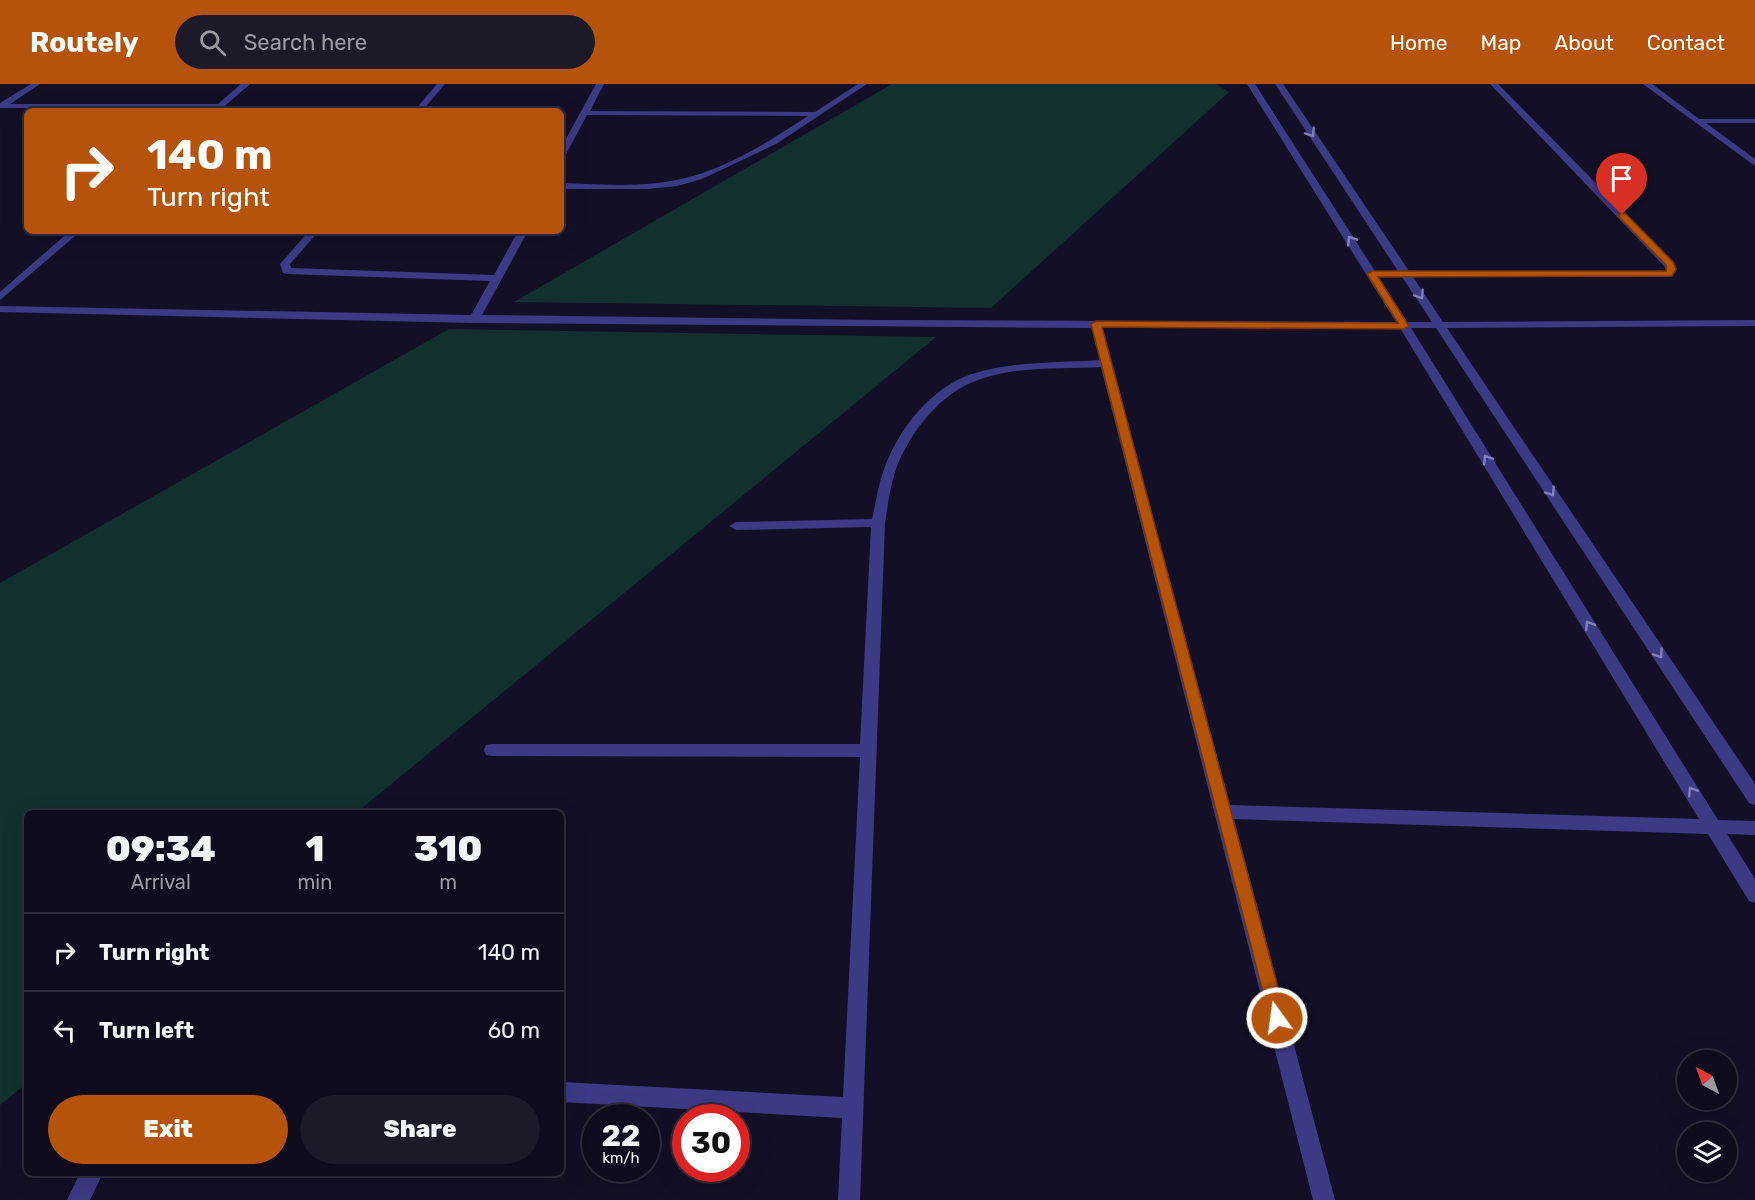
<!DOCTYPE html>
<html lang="en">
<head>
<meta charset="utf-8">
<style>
	body { margin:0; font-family:Rubik,sans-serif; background:#1c1929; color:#f1f3f6; height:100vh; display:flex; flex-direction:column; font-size:22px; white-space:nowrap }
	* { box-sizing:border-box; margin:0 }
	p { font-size:20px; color:#9b9ba3 }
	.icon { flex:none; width:33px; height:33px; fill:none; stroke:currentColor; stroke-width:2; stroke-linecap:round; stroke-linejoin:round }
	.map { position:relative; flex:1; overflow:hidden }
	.sheet { position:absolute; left:24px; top:726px; width:540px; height:366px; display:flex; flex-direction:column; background:#0e0b1c; border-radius:9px; box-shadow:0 6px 24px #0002,0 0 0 2px #2e2b3b }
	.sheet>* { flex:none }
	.top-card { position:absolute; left:24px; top:24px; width:540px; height:126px; border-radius:9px; box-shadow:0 6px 24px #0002,0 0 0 2px #2e2b3b; background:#b45309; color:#fff; overflow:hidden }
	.needle { width:39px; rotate:319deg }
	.tools { position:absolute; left:1677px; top:966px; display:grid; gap:12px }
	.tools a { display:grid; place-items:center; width:60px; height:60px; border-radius:50%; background:#0e0b1c; box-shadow:0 6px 24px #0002,0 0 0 2px #2e2b3b; font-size:30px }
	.speed { position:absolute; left:582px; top:1020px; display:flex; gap:12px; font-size:30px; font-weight:700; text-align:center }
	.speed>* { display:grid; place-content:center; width:78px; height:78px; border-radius:50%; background:#0e0b1c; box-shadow:0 6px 24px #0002,0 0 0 2px #2e2b3b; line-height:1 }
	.speed small { font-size:15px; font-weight:400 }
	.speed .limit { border:9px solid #d22; background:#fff; color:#111 }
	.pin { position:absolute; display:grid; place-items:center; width:51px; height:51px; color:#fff; margin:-62px -26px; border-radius:50% 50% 50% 0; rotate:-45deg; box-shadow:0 0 6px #0007 }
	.pin .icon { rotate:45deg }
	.me { position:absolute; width:66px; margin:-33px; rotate:346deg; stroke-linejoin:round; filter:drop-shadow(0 0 4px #0008) }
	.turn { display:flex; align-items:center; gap:21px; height:126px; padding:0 24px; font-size:27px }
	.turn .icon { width:78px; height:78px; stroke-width:2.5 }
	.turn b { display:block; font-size:42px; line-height:51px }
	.eta { display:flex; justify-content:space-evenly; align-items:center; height:102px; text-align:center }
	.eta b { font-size:36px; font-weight:800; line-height:42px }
	.button { display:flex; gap:12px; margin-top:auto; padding:12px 24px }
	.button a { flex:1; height:69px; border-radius:36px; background:#b45309; color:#fff; font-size:24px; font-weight:800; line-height:69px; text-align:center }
	.button a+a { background:#1c1929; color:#f1f3f6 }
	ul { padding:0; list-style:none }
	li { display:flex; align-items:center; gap:18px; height:78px; padding:0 24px; border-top:2px solid #2e2b3b }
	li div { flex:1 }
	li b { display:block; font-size:22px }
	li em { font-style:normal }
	header { display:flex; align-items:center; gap:36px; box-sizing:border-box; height:84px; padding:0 30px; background:#b45309; color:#fff }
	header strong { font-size:28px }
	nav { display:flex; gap:33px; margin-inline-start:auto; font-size:21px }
	.search { width:420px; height:54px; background:#1c1929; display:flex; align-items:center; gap:15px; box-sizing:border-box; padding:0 21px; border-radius:33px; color:#9b9ba3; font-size:22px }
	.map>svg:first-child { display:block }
	.green { fill:#12302f }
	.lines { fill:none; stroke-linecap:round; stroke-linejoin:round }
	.street { fill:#3d3a85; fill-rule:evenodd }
	.oneway { stroke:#837fbc }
	.route { fill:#b45309; stroke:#753606; stroke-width:1.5 }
</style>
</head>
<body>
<header>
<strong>Routely</strong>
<div class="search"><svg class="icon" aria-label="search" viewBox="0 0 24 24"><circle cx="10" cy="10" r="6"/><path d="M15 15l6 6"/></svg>Search here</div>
<nav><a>Home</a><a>Map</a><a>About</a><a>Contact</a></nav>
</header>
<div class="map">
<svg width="1755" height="1116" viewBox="0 0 1755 1116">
	<rect width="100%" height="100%" fill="#130f26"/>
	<g class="green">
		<polygon points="892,0 1216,0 1229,8 991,224 514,218"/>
		<polygon points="449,245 936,253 356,729 27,729 27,999 0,1021 0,499"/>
	</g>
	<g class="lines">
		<g class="street">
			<polygon points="31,0 40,0 10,20 218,20 241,0 250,0 219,27 210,27 212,24 0,24 0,19"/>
			<polygon points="437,0 445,0 422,27 414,27"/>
			<path d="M596,0h8l-14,27 225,1 43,-28h9l-91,60 -74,35 -25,7 -29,3h-87v-6c38,1 78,5 115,-3 48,-9 92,-38 132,-64l-221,-1 -22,41 -4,3v-11z"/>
			<path d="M1247,0h8l120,187h23l-123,-187h8l126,187h257l1,-2 -177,-185h8l176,178 3,7 -4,7 -4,1h-256l30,45 312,-2v6l-308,2 308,456v21l-6,-2 -313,-475h-25l307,492 37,1v14l-28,-1 28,45v24l-6,-2 -41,-67 -474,-15 101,381h-22l-212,-833c-39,2 -85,-1 -123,13 -38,13 -68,52 -82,89 -6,17 -8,36 -11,54l-25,677h-22l4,-82 -281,-16v-20l282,15 17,-340 -368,-1 -6,-1 -2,-5 2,-5 6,-1h368l11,-217 -135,3 -7,-4 7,-4 136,-3c4,-17 6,-34 12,-50 14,-39 47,-82 88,-95 41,-13 85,-11 128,-14l-8,-32 -618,-5 -474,-11v-6l471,9 19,-34 -203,-7 -4,-1 -3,-9 29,-33h10l-29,33 1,4 203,7 24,-44h10l-46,84 396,5 518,2zM1379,193h23l30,45h-25zM1102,244h298l299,491 -469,-14z"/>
			<polygon points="1643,0 1652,0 1699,35 1755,35 1755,39 1706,39 1755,75 1755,82"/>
			<polygon points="70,147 81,147 0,216 0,208"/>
			<polygon points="80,1089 103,1089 90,1116 67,1116"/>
		</g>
	</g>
	<defs><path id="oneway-chevron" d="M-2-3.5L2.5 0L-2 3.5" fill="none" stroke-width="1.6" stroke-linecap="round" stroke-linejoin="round" transform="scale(1.5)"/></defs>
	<g class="oneway">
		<use href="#oneway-chevron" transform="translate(1311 49) rotate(56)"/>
		<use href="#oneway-chevron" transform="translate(1351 156) rotate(-123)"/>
		<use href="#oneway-chevron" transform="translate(1420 211) rotate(56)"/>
		<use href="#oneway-chevron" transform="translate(1487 375) rotate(-122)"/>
		<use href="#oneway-chevron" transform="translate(1551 408) rotate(56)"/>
		<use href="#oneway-chevron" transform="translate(1589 541) rotate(-122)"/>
		<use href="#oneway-chevron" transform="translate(1659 570) rotate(56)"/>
		<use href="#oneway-chevron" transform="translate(1692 707) rotate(-122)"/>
	</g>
	<polygon class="route" points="1619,129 1625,129 1673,178 1676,185 1672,192 1378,193 1409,242 1404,245 1102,243 1286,934 1283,940 1277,942 1271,940 1091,240 1096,237 1398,239 1367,190 1372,187 1666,187 1666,181 1619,133"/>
</svg>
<div class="tools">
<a><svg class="needle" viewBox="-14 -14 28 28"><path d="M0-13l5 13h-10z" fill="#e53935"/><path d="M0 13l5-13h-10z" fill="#9b9ba3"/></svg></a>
<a><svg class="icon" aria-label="layers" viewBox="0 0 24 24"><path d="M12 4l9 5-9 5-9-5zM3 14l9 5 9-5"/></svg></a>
</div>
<div class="speed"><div>22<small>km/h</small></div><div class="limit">30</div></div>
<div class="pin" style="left:1622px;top:131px;background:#d93025"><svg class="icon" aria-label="arrive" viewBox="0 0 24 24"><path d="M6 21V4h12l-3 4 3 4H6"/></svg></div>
<svg class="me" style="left:1277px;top:934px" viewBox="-20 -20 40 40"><circle r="17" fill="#b45309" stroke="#fff" stroke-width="3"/><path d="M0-11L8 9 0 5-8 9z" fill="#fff"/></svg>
<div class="top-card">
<div class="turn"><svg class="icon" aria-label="right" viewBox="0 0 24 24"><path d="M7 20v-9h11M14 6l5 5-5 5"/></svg><div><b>140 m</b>Turn right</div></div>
</div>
<section class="sheet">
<div class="eta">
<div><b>09:34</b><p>Arrival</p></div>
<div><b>1</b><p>min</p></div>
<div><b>310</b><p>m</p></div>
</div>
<ul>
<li><svg class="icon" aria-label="right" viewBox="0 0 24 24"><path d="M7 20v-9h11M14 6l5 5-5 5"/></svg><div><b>Turn right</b></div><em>140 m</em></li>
<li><svg class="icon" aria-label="left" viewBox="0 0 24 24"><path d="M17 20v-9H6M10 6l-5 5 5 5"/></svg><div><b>Turn left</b></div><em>60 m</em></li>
</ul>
<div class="button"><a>Exit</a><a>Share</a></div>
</section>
</div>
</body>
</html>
